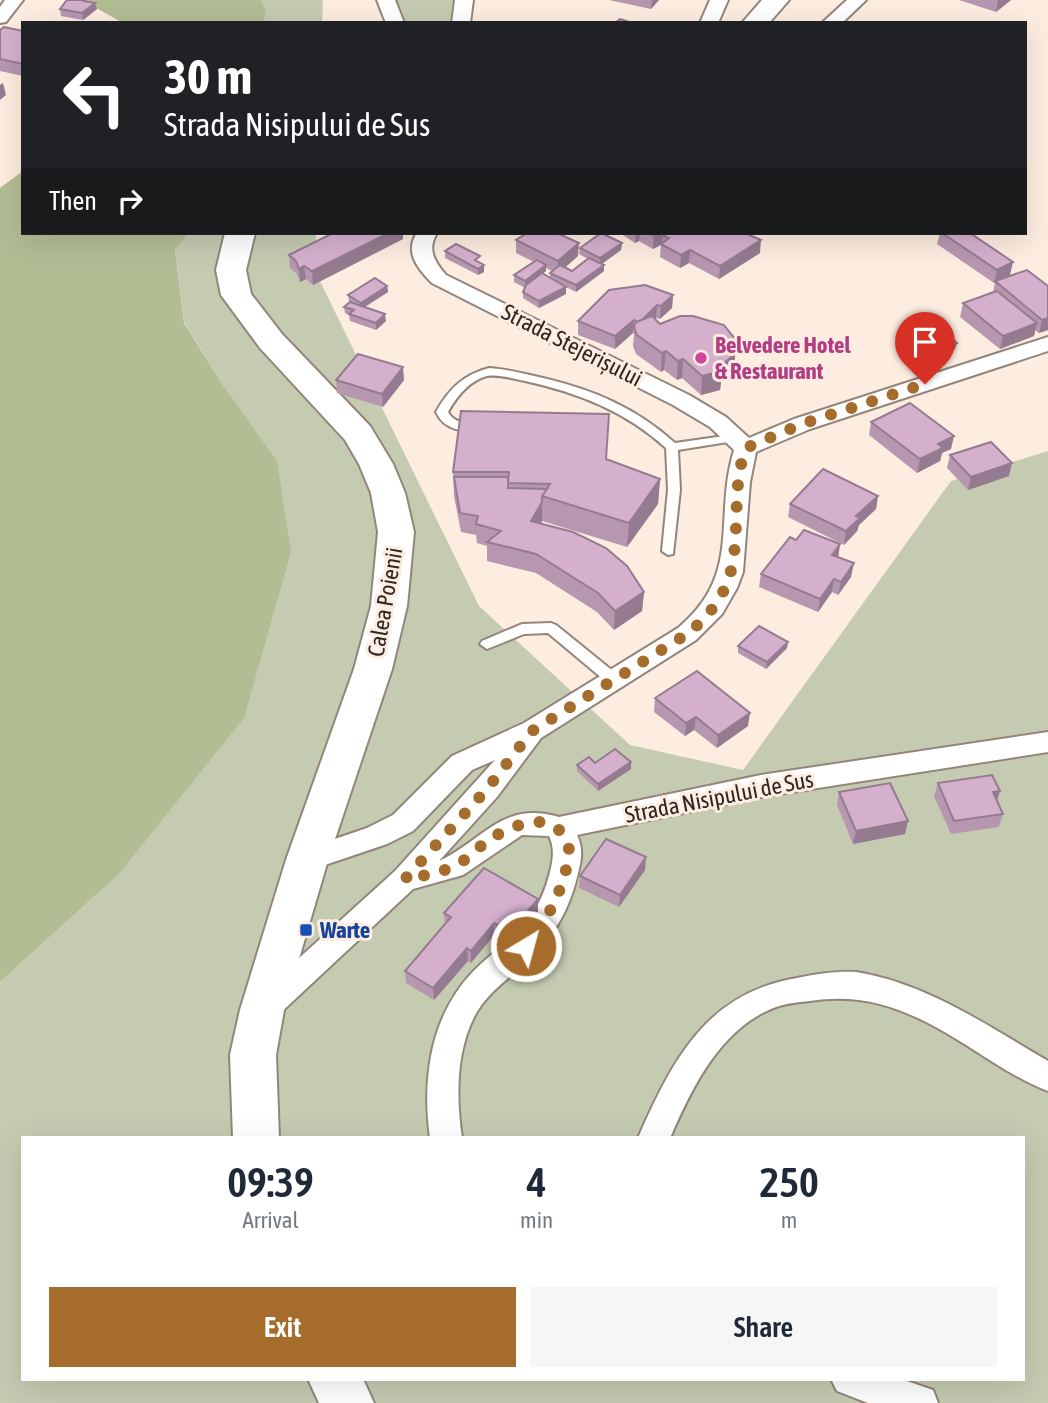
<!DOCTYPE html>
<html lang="en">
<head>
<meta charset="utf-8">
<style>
	body { margin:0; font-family:"Asap Condensed",sans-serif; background:#f6f6f7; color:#1f2937; height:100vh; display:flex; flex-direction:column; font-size:26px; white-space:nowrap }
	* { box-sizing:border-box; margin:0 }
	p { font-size:23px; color:#747a83 }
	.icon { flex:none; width:38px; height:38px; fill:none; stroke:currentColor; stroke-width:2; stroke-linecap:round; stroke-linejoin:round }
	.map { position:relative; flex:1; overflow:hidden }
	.side { position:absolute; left:21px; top:1136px; width:1004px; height:245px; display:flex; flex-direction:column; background:#fff; border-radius:0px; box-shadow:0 7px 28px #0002 }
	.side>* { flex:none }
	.top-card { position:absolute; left:21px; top:21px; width:1006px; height:214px; border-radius:0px; box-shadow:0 7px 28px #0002; background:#202124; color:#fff; overflow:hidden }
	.pin { position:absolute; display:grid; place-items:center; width:60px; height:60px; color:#fff; margin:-72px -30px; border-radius:50% 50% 50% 0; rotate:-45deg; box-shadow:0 0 7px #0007 }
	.pin .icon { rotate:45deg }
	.me { position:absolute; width:77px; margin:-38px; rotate:37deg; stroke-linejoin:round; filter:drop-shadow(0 0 5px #0008) }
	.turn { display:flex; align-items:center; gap:24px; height:147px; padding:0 28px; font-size:32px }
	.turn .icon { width:91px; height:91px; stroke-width:2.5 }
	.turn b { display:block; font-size:49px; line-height:60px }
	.then { display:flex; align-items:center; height:66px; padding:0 28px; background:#0003; gap:14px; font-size:26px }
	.eta { display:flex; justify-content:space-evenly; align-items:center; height:119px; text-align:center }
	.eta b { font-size:42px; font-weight:600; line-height:49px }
	.button { display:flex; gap:14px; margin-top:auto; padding:14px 28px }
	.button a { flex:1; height:80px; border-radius:0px; background:#a66c2c; color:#fff; font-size:28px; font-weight:600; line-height:80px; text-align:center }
	.button a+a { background:#f6f6f7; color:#1f2937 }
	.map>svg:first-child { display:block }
	.green { fill:#c5cbb1; fill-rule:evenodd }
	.forest { fill:#b3bd94 }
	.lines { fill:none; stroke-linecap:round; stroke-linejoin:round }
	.lane-casing { stroke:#94857a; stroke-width:4 }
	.street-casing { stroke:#94857a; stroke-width:4 }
	.primary-casing { stroke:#94857a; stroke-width:4 }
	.lane { fill:#fff; fill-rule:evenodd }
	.street { fill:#fff; fill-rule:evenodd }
	.primary { fill:#fff; fill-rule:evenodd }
	.wall { fill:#b797b0; fill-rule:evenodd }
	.shaded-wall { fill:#957b90 }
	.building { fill:#d5b0cd; stroke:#957b90; stroke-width:2 }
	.route { stroke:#a66c2c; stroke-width:12; stroke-dasharray:0 21.6 }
	.hotel-dot { fill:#d1479c; stroke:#fdece0; stroke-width:2.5 }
	.transit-dot { fill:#1a4fb4; stroke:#fdece0; stroke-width:2.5 }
	.labels { text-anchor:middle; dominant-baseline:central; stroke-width:6; stroke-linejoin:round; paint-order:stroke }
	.street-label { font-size:23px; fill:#2d2723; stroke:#fdece0 }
	.hotel-label { font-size:23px; font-weight:bold; fill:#b23c85; stroke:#fdece0; text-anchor:start }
	.transit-label { font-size:23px; font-weight:bold; fill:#164399; stroke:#fdece0; text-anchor:start }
</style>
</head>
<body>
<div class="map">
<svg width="1048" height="1403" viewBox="0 0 1048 1403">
	<rect width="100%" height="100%" fill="#fdece0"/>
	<g class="green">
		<polygon points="261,0 323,0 322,23 264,23 266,10"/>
		<polygon points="393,0 453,0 450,23 405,23"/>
		<path d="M188,233h128l-1,38 164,335 151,139 113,25 208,-289 97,-30v952h-1048v-421l118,-107 107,-487 -41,-66 -9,-73zM23,1138h1001v241h-1001z"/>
	</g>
	<g class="forest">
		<polygon points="82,0 261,0 266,10 264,23 123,23"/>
		<polygon points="23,171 23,233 188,233 175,250 184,323 225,388 277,461 291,552 244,718 118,875 0,982 0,188"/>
	</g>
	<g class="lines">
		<g class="lane-casing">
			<g id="lane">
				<path d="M489,368c18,1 36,6 54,10 51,12 93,30 132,65l63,-9 2,3 -6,4 -56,9 2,40 -7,64 -5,1 -6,-4 6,-61 -2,-42c-41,-37 -87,-55 -141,-67 -11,-2 -26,-7 -38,-5 -18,5 -30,20 -39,36 8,14 21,9 34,12l2,3 -2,3c-18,3 -38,0 -46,-18 13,-23 27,-37 53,-44z"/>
				<polygon points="551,623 556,625 619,676 621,680 619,684 609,684 548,633 524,634 487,649 480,644 482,641 522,624"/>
			</g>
		</g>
		<g class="street-casing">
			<g id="street">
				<polygon points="5,0 23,0 6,22 0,23 0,7"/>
				<polygon points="377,0 395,0 404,23 386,23"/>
				<polygon points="455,0 473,0 470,23 452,23"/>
				<polygon points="710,0 728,0 718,23 700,23"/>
				<polygon points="847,0 866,0 842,23 822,23"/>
				<path d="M417,233h20c-10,16 -3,28 9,42l243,120 37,22 23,21 45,-19 254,-82v14l-238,78 -54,23 -6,30 -7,90 -6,16 -15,26 -26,26 -155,98 -44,59 -58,64c45,-21 64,-61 120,-44l202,-42 287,-43v20l-287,45 -184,38c7,15 4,27 0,42 -8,33 -25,63 -51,86 -18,16 -40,31 -52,54 -18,36 -18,81 -12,121h-32c-7,-49 -2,-103 26,-145 34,-51 76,-50 94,-121 3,-12 5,-24 -1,-36l-27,-1 -59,40 -50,14 -136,127 -11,4 -11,-4 -4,-9 4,-9 140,-127 100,-111 -23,10 -59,61 -26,13 -80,27 -10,-3 -4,-8 4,-8 70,-24 26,-13 59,-59 72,-33 154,-95c65,-54 35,-109 56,-178l-24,-23 -37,-22 -241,-122c-14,-14 -28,-31 -15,-50z"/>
				<path d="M856,972c70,11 132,54 192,89v30c-42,-16 -80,-48 -120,-68 -39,-20 -75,-29 -118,-22 -10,1 -21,2 -31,5 -57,19 -87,81 -109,132h-32c34,-77 68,-145 159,-160 19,-4 39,-7 59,-6z"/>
				<polygon points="831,1379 901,1379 933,1390 938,1403 868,1403 837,1391"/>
			</g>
		</g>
		<g class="primary-casing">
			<g id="primary">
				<polygon points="762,0 789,0 769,23 742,23"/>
				<polygon points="225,233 255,233 246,270 251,294 282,334 370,426 393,464 405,493 414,532 407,606 392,669 328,860 284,1010 276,1055 279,1138 233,1138 230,1055 240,1010 286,860 354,669 371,606 378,532 371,493 359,464 345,440 260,348 221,295 216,270"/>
				<polygon points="308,1379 363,1379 374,1403 319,1403"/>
			</g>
		</g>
		<use href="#lane" class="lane"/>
		<use href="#street" class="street"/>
		<use href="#primary" class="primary"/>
	</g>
	<g class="wall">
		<polygon points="67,0 86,0 97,9 83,20 61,16 60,9"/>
		<polygon points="609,0 659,0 651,9"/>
		<polygon points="959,0 1011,0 996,12"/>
		<polygon points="0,30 23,31 23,76 0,71"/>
		<polygon points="333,233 403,233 403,239 313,285 306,279 300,282 297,274 290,268 289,255"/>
		<polygon points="620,233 745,233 760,253 719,279 689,263 680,268 660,257 661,245 653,249 639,241 635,243"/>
		<polygon points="940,233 970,233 1010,275 1005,278 1027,270 1048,330 1039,333 1035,330 1034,336 1000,349 960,317 963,303 993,293 995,282 994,283 937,244"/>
		<path d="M516,240l62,16 -13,12 7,3 16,-12 -9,-5 1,-6 42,-5 -1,7 -19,14 2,1v6l-28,21 -10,-5v7l-27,14 -16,-10v-6l2,-4 -11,-6v-7l20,-13 -18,-9zM546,268l6,3 -2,2v4l-7,-4 3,-2z"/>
		<polygon points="445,251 480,263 484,272 478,275 445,258"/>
		<polygon points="387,286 388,292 365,307 386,321 376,330 350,321 349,315 345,313 344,307 349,302 348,295"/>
		<polygon points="673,295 672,308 660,319 656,318 655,319 660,324 736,347 734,366 731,374 725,380 721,382 720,390 701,395 682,378 677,380 664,370 661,372 636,354 633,346 634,334 633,333 615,349 578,335 578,321"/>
		<polygon points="906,334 957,343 955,349 926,360 905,341"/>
		<polygon points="336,380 404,380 383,407 337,393"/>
		<polygon points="871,422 951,449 942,453 940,461 917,473 869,435"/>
		<polygon points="950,455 1009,476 968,490 947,468"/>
		<polygon points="606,459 660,479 658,504 627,547 542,521 541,523 644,592 642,611 614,630 597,612 536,573 487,561 487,546 477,543 476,535 461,532 454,496 453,472"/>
		<polygon points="878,496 876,509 859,525 857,531 844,545 788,517 790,504"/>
		<polygon points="796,540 840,544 838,557 851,577 838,595 832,592 818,612 759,587 761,574"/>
		<polygon points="788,642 787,648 766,669 738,653 738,646"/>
		<polygon points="655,698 748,726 717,748 694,730 685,736 654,712"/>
		<polygon points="595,763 631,769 598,791 577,771 577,765"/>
		<polygon points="938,783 997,801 1003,814 999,827 951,834 934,796"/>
		<polygon points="839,792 905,834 853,844 837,805"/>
		<polygon points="645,870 619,907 579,888 580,876"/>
		<polygon points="538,899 538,911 510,944 494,935 471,963 468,961 434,1000 406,983 405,971 445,925 444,913"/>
	</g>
	<g class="shaded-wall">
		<polygon points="652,0 659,0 651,9"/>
		<polygon points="998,0 1011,0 996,12"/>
		<polygon points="95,3 97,9 83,20 82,13"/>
		<polygon points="3,83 6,95 0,100 0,85"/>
		<polygon points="389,233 403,233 403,239 313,285 312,271"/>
		<polygon points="636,233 640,233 639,241 635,243"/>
		<polygon points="660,233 680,233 669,238 663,236 662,244 653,249 654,236"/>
		<polygon points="761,240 760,253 719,279 720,266"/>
		<polygon points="579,243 578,256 557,274 558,261"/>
		<polygon points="622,243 621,250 600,265 600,258"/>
		<polygon points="690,250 689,263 680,268 681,255"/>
		<polygon points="1013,262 1010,275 994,283 997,270"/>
		<polygon points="484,265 484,272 478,275 478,269"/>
		<polygon points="546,265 546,271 525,288 525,281"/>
		<polygon points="604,265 604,271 576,292 576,285"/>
		<polygon points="304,266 306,279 300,282 299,269"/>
		<polygon points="387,286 388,292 361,309 361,303"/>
		<polygon points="566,287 566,294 539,308 539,301"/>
		<polygon points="673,295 672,308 660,319 661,306"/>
		<polygon points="657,305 656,318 639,336 640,323"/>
		<polygon points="385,314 386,321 376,330 376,323"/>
		<polygon points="1048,318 1048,330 1039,333 1042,320"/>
		<polygon points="634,320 633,333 615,349 615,336"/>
		<polygon points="1037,323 1034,336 1000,349 1003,336"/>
		<polygon points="957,343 955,349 926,360 927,353"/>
		<polygon points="736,347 734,366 731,374 725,380 721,382 720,390 701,395 702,376"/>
		<polygon points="666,351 664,370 661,372 662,353"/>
		<polygon points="683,359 682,378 677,380 678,361"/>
		<polygon points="403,367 404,380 383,407 382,394"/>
		<polygon points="954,436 951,449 942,453 940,461 917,473 920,459 938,444"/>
		<polygon points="1012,463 1009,476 968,490 971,477"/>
		<polygon points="660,479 658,504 627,547 629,523"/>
		<polygon points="878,496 876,509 859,525 857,531 844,545 846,531 856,516"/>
		<polygon points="542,502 542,521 531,540 531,521"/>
		<polygon points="840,544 838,558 832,555"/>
		<polygon points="854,563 851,577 838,595 841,582"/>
		<polygon points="834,579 832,592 818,612 820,599"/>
		<polygon points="644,592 642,611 614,630 615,611"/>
		<polygon points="788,642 787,648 766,669 767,662"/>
		<polygon points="750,713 748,726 717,748 718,735"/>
		<polygon points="696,717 694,730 685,736 686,723"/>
		<polygon points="631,762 631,769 598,791 598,784"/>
		<polygon points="1000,791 996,804 993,792"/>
		<polygon points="908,821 905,834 853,844 856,831"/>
		<polygon points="646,857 645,870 619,907 620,895"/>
		<polygon points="538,899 538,911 510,944 510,932"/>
		<polygon points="494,923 494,935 471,963 471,951"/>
		<polygon points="467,948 468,961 434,1000 433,988"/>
	</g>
	<g class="building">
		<polygon points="67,0 85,0 84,1 95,3 82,13 60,9"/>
		<polygon points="620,19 632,23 615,23"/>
		<polygon points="4,27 23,31 23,64 0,59 0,30"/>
		<polygon points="333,233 389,233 312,271 304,266 299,269 296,261 289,255"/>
		<polygon points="527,233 557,233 579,243 558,261 516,240"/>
		<polygon points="601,233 622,243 600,258 580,248"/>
		<polygon points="649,233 660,233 654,236"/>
		<polygon points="669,233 745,233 761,240 720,266 690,250 681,255 661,244 669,238 663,236"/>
		<polygon points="942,233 970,233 1013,262 997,270"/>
		<polygon points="456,244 480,256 475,260 484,265 478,269 445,251"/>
		<polygon points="589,258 604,265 576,285 550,273 560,265 572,271"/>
		<polygon points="537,260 546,265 525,281 514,275"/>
		<polygon points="1027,270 1048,286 1048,318 1042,320 995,281"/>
		<polygon points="542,273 566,287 539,301 523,292 526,285"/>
		<polygon points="375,278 387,286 361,303 348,295"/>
		<polygon points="645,285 673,295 661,306 657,305 642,320 637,322 634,320 615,336 578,321 609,290"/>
		<polygon points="997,291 1037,323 1003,336 963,303"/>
		<polygon points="350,302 385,314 376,323 349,314 354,310 344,307"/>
		<polygon points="652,316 660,324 680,316 693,316 724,325 735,339 736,347 733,355 727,361 716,366 722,371 702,376 683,359 678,361 666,351 662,353 637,335 634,327 636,322"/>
		<polygon points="935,324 957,343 927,353 906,334"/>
		<polygon points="358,354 403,367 382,394 336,380"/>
		<polygon points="910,403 954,436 938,444 943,448 920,459 871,422"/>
		<polygon points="461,411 609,414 606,459 660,479 629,523 542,496 550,484 508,483 509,472 453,472"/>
		<polygon points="991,442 1012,463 971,477 950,455"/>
		<polygon points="823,469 878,496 856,516 860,518 846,531 790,504"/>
		<polygon points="454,477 508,477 508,488 547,489 542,496 542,502 531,521 573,532 606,548 627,566 644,592 615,611 598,593 536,554 487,542 501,531 476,524 478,516 460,513"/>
		<polygon points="804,530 840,544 832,555 854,563 841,582 834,579 820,599 761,574 790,537 796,540"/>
		<polygon points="759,626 788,642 767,662 738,646"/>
		<polygon points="697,671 750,713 718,735 696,717 686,723 655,698"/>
		<polygon points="615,749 631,762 598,784 577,765 589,757 595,763"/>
		<polygon points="992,775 1000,791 993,792 1003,814 954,821 938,783"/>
		<polygon points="890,783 908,821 856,831 839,792"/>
		<polygon points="606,839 646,857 620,895 580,876"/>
		<polygon points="484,868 538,899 510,932 494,923 471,951 467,948 433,988 405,971 451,917 444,913"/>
	</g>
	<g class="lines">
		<path class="route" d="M526,946c22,-27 37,-55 43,-91 1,-8 -3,-17 -9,-24 -17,-20 -57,-2 -74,11 -11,8 -21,20 -34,25 -15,7 -31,9 -47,12l82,-90 45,-58 155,-97c16,-13 29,-27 38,-46 19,-41 4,-97 21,-140l56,-24 123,-40"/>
	</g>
	<circle class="hotel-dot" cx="701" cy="358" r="7"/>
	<rect class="transit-dot" x="299" y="923" width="14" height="14" rx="3.5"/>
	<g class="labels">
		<g class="street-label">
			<text transform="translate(572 345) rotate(27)">Strada Stejerișului</text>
			<text transform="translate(385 602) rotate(-80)">Calea Poienii</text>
			<text transform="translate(719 797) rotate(-11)">Strada Nisipului de Sus</text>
		</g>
		<g class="hotel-label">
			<text x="715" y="345">Belvedere Hotel<tspan x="715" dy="26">&amp; Restaurant</tspan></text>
		</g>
		<g class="transit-label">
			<text x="320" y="930">Warte</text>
		</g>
	</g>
</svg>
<div class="pin" style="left:925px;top:384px;background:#d93025"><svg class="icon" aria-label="arrive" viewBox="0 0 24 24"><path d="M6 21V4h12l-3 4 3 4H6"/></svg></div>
<svg class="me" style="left:526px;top:946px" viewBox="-20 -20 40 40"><circle r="17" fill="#a66c2c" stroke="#fff" stroke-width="3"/><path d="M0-11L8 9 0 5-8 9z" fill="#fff"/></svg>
<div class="top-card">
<div class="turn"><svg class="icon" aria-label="left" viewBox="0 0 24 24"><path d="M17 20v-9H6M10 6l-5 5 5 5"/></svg><div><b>30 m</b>Strada Nisipului de Sus</div></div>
<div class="then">Then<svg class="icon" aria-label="right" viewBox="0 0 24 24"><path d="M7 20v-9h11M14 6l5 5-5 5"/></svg></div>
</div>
<section class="side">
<div class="eta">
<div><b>09:39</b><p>Arrival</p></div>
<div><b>4</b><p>min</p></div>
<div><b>250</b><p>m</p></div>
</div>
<div class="button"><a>Exit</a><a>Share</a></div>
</section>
</div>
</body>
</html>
